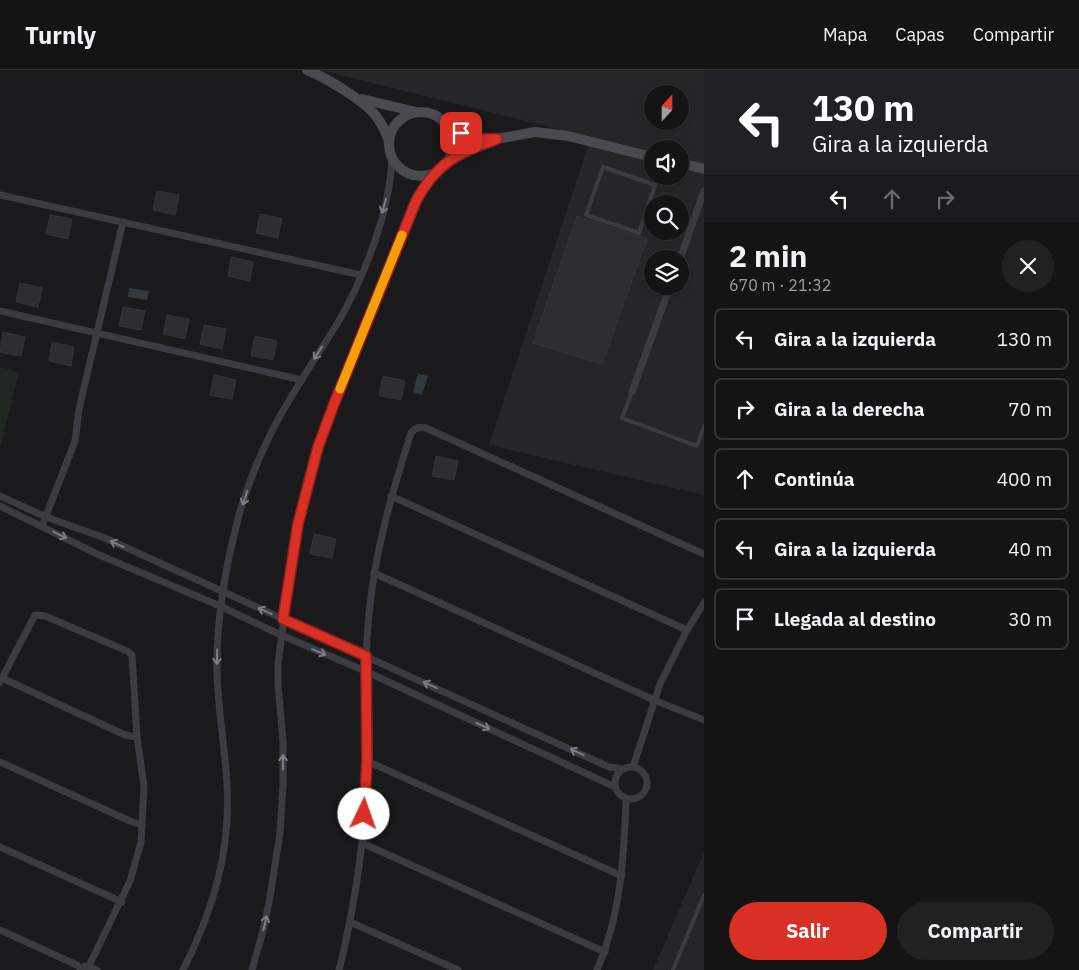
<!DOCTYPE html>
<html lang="es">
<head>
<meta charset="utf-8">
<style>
	body { margin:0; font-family:"IBM Plex Sans",sans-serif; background:#212122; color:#f1f3f6; height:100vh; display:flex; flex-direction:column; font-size:19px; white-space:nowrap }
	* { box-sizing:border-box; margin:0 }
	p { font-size:16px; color:#9d9ea0 }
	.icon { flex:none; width:28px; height:28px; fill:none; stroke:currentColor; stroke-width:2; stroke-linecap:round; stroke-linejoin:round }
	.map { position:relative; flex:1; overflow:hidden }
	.side { display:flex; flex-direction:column; background:#141415; width:375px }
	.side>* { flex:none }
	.hud { background:#202124; color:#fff; overflow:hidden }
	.needle { width:32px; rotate:21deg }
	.buttons { position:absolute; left:644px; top:15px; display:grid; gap:10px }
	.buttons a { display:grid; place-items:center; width:45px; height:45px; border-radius:50%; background:#141415; box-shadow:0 2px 8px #0003,0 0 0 1px #333334; font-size:25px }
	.pin { position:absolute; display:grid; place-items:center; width:42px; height:42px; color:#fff; margin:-21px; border-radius:10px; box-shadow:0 2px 8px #0006 }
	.me { position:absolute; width:55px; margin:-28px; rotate:3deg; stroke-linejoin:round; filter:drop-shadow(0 0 4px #0008) }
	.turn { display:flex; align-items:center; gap:18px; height:105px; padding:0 25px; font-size:22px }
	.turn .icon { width:65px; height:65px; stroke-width:2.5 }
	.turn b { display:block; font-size:35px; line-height:42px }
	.lanes { display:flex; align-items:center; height:48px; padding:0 25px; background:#0003; justify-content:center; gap:25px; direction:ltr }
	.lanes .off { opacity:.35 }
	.round { display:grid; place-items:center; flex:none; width:52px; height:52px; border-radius:26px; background:#212122 }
	.headline { display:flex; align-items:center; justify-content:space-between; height:85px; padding:0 25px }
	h1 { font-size:30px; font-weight:700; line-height:38px }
	.action { display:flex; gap:10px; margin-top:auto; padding:10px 25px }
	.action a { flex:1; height:58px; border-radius:30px; background:#d93025; color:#fff; font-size:20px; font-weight:700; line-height:58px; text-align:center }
	.action a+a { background:#212122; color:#f1f3f6 }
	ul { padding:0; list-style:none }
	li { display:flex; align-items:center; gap:15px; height:62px; margin:0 10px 8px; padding:0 15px; border:2px solid #333334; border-radius:8px }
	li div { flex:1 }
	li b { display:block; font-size:19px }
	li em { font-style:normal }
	header { display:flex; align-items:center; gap:30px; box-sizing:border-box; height:70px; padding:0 25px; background:#141415; border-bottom:1px solid #333334 }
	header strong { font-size:24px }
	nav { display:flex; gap:28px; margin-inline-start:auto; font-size:18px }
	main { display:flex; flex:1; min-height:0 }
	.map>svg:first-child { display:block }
	.built { fill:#262629; fill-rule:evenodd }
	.green { fill:#202721 }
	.water { fill:#31393f }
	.building { fill:#2d2d30; stroke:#343438 }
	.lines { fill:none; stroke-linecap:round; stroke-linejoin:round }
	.lane { stroke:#3b3c41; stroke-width:4 }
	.street { stroke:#3b3c41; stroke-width:7 }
	.secondary { stroke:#494b50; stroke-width:10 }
	.oneway { stroke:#7a7d84 }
	.route-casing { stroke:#8d1f18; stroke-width:12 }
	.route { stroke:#d93025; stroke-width:9 }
	.slow { stroke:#f59e0b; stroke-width:9 }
</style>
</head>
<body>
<header>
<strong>Turnly</strong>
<nav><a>Mapa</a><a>Capas</a><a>Compartir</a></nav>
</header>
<main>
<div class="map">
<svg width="704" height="900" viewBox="0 0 704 900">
	<rect width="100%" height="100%" fill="#1a1a1c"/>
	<g class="built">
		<path d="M320,0h384v425l-215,-50 102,-308zM652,24h28v27h-28zM652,79h28v27h-28zM652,134h28v27h-28zM652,189h28v27h-28z"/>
		<polygon points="704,782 704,900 653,900"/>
	</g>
	<polygon class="green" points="0,297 19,302 0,378"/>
	<g class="water">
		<polygon points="129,218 149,221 147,230 128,227"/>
		<polygon points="418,304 428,306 422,325 413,322"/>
	</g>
	<g class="building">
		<polygon points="157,121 179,125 175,145 153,140"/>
		<polygon points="260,144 282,148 278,168 256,163"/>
		<polygon points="50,145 72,149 68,169 46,164"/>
		<polygon points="577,146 647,169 602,294 533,273"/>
		<polygon points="231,187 253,192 250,211 228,206"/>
		<polygon points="20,213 42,218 38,237 16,232"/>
		<polygon points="123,237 145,241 141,260 119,256"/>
		<polygon points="167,245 189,249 185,269 163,264"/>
		<polygon points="204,255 226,259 222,279 200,274"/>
		<polygon points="3,262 25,267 21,286 0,282"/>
		<polygon points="255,266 277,271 273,290 251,286"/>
		<polygon points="52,272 74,277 71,296 49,291"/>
		<polygon points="214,305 236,310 232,329 210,325"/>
		<polygon points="383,306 405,311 401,330 379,326"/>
		<polygon points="436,386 458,391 454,410 432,406"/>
		<polygon points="314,464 336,469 332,488 310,484"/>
	</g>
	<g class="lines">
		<g class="lane">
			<polygon points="603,97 655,115 639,163 586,145"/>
			<polyline points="632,322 622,348 697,376 704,356"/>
			<polyline points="673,900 704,825"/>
		</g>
		<g class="street">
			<polyline points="0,125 361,205"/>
			<polyline points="680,189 704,121"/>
			<polyline points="0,241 302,310"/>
			<polyline points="632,322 670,216"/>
			<polyline points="0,426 46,447 105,468 609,697 623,699"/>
			<polyline points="391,426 687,560"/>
			<polyline points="0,436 97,484 220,536 281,565 365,601 615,717"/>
			<polyline points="42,456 75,371 79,339 123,152"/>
			<polyline points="374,503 654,630 704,650"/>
			<polyline points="2,608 125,665 137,667"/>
			<polyline points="0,612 35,545 45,546 127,581 132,585 137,667 144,716 141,772 130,811 87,900"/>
			<polyline points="367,691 622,806"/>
			<polyline points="0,692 130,751 142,755"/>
			<circle cx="631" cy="713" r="16"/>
			<polyline points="633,697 660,614 687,560 704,533"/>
			<polyline points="362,773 605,882"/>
			<polyline points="0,777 122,832"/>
			<polyline points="350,852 458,900"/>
			<polyline points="0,860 77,895 82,900"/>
			<polyline points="85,896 97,900"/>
			<path d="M183,900c30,-59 48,-119 44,-186 -2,-37 -9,-74 -10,-112 -1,-52 8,-103 21,-153 8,-30 20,-60 34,-88 19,-37 43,-72 65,-107 27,-46 53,-112 55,-166"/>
			<polyline points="252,900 264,857 270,827 280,763 283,715 283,671 278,615 278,594 292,487 306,419 325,356 401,168 420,124 436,101"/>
			<path d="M339,900c17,-68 27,-139 28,-209 0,-50 -3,-98 2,-148 6,-62 23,-120 42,-180 5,-6 8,-6 15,-5l278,126"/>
			<path d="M597,900c24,-55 27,-113 29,-171"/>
		</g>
		<g class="secondary">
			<path d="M307,0c18,7 58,31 69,46 6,8 10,16 13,25"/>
			<polyline points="362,29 416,42"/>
			<circle cx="421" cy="74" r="32"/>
			<path d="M446,55c14,8 29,15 45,14"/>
			<polyline points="447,91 466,80 497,69 535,62 568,66 652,87"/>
			<polyline points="680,93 704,99"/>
		</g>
	</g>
	<defs><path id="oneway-shaft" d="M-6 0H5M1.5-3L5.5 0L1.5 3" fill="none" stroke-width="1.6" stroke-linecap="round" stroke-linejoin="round" transform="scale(1.25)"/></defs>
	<g class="oneway">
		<use href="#oneway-shaft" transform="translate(384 136) rotate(105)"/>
		<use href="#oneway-shaft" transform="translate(318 283) rotate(122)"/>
		<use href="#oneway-shaft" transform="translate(245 428) rotate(108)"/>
		<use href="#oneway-shaft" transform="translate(60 465) rotate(27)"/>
		<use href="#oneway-shaft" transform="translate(117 474) rotate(-155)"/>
		<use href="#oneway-shaft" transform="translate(265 541) rotate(-156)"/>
		<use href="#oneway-shaft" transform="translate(319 582) rotate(23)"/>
		<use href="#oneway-shaft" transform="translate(217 587) rotate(91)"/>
		<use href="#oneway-shaft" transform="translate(430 615) rotate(-155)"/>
		<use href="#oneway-shaft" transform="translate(483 656) rotate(25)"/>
		<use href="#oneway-shaft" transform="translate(577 682) rotate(-155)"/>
		<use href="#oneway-shaft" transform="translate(283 692) rotate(-90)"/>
		<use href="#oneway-shaft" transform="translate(265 853) rotate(-77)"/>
	</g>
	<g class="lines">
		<g class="route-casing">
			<path id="route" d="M364,744l3,-53 -1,-105 -83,-37 15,-95 20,-77 16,-43 82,-203c21,-39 42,-48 81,-62h-16l-20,-6"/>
		</g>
		<use href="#route" class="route"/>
		<polyline class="slow" points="340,319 402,165"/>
	</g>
</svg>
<div class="buttons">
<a><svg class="needle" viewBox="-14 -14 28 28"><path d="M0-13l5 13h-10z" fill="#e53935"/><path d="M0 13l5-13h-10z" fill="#9d9ea0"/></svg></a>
<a><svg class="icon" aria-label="sound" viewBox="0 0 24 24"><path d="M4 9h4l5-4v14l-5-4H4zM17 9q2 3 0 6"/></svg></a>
<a><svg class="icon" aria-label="search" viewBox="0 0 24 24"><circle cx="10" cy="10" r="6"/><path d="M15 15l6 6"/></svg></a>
<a><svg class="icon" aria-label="layers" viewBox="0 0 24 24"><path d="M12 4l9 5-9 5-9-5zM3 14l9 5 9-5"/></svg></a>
</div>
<div class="pin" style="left:461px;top:63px;background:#d93025"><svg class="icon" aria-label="arrive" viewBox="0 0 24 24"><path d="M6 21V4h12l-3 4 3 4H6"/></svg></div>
<svg class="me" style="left:364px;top:744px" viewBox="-20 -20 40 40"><circle r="19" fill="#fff"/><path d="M0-13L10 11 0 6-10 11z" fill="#d93025"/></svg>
</div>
<section class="side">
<div class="hud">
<div class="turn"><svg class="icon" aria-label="left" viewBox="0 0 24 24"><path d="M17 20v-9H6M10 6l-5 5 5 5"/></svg><div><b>130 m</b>Gira a la izquierda</div></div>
<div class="lanes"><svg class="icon" aria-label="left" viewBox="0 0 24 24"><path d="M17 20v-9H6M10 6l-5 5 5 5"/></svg><svg class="icon off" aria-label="ahead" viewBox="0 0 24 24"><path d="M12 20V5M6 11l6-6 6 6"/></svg><svg class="icon off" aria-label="right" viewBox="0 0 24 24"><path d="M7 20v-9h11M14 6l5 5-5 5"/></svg></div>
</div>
<div class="headline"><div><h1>2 min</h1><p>670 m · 21:32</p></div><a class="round"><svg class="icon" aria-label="close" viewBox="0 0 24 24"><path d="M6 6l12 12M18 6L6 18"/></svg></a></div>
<ul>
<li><svg class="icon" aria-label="left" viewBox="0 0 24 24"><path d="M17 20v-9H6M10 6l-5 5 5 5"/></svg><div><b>Gira a la izquierda</b></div><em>130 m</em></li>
<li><svg class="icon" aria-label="right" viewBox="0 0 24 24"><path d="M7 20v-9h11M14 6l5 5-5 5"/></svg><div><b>Gira a la derecha</b></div><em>70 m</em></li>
<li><svg class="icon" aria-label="ahead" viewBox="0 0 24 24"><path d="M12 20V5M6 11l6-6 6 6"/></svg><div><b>Continúa</b></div><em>400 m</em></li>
<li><svg class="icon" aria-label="left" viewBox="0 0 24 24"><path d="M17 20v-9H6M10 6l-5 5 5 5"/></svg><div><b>Gira a la izquierda</b></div><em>40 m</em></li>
<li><svg class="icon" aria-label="arrive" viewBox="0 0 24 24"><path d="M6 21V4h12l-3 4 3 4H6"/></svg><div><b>Llegada al destino</b></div><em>30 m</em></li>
</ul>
<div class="action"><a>Salir</a><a>Compartir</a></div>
</section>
</main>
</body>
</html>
